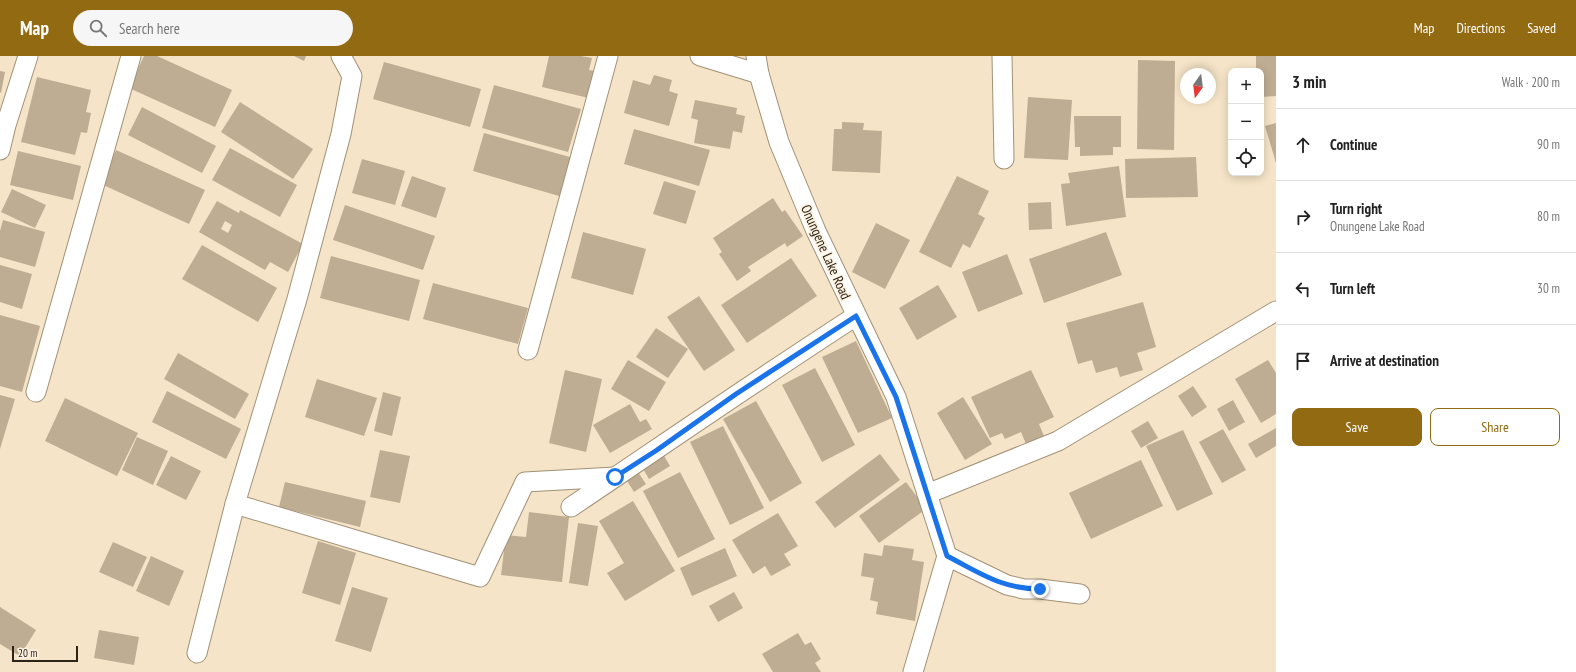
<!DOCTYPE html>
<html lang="en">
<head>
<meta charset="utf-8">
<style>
  body { margin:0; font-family:"PT Sans Narrow",sans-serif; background:#f6f6f6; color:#222 }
  .controls { position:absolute; right:12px; top:12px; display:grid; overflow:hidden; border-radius:8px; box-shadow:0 2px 10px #0003 }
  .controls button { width:36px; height:36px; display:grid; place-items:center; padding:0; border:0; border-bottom:1px solid #e0e0e0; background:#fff; color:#222; font:20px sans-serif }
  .compass { position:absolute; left:1180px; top:12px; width:36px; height:36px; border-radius:50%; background:#fff; box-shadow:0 2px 10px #0003; rotate:194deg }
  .scale { position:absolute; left:12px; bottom:10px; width:66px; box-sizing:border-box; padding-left:4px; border:2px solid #2b2419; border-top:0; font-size:11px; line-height:14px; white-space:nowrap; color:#2b2419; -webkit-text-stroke:3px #fcf2e1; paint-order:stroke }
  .stop { position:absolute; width:12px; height:12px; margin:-9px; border:3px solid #1a73e8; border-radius:50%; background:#fff }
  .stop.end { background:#1a73e8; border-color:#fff; box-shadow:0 1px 4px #0008 }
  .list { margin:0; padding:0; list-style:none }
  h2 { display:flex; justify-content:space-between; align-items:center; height:52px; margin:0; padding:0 16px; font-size:17px }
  h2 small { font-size:13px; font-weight:400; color:#767676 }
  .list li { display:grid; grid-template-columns:26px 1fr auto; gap:12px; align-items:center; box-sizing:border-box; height:72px; padding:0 16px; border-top:1px solid #e0e0e0 }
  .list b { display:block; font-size:15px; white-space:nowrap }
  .list p { margin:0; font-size:13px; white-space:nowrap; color:#767676 }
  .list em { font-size:13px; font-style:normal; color:#767676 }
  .actions { display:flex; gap:8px; padding:12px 16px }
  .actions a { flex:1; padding:9px 0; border:1px solid #926a12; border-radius:8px; text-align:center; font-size:14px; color:#926a12 }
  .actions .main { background:#926a12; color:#fff }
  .icon { flex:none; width:22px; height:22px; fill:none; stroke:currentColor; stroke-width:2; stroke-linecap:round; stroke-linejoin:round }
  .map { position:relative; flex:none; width:1276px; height:616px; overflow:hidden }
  header { display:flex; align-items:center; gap:24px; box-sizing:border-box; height:56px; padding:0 20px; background:#926a12; color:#fff }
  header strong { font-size:19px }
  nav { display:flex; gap:22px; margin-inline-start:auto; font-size:14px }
  .search { width:280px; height:36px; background:#f6f6f6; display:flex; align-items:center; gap:10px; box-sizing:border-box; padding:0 14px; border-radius:22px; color:#767676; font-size:15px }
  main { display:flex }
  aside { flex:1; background:#fff }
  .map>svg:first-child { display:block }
</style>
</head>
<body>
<header>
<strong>Map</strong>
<div class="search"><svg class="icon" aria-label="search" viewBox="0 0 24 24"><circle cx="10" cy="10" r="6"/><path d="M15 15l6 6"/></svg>Search here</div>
<nav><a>Map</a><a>Directions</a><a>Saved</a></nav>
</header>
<main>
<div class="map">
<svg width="1276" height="616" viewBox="0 0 1276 616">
  <rect width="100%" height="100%" fill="#f5e4c7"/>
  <g fill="#bead92" fill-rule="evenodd">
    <polygon points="144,0 157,0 232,34 215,71 129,32"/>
    <polygon points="294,0 306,0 304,5"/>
    <polygon points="549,0 581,0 592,2 589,14 599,16 593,43 542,31"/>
    <polygon points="1256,0 1276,0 1276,40 1261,41 1261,15 1256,15"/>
    <polygon points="1138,4 1175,5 1174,94 1137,93"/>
    <polygon points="384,6 481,33 470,71 373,43"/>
    <polygon points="0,15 5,16 1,37 0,36"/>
    <polygon points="654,19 672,24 669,35 678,38 669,70 624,57 633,24 650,29"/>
    <polygon points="37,21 91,34 86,56 91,57 87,77 81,76 75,99 21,86"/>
    <polygon points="494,29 581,53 568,96 482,72"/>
    <polygon points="1028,41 1072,44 1068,104 1024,102"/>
    <polygon points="695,44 737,52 736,58 745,60 742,77 733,75 730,93 694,87 698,64 691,62"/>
    <polygon points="240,46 313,93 293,123 221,76"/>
    <polygon points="142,51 216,90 202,117 128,79"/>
    <polygon points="1074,60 1121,60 1121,91 1113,91 1113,99 1080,100 1080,91 1075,91"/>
    <polygon points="842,66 864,67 863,74 882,75 880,117 832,115 834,73 842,73"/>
    <polygon points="1276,67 1276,107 1265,70"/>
    <polygon points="634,73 710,94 699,130 624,108"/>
    <polygon points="484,77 577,103 566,142 473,115"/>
    <polygon points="230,92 297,129 280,161 212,124"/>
    <polygon points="116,94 205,134 189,168 101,128"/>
    <polygon points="18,95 81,110 73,144 10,129"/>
    <polygon points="1196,101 1198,141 1126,142 1125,103"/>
    <polygon points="362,103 405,115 395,149 352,137"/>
    <polygon points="1119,110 1126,161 1066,170 1061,128 1070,127 1068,117"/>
    <polygon points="412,120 446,132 436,162 401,150"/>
    <polygon points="957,120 989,135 978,158 985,162 970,192 963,188 951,212 919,196"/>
    <polygon points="664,125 696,135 686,168 653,158"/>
    <polygon points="12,133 46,149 35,172 1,156"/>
    <polygon points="773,142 782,156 785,154 803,180 787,191 785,187 748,211 751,215 737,225 719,198 722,196 713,182"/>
    <path d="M217,145L239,157L240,154L303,188L288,216L270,206L265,214L199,176ZM225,165L232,169L228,177L221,173Z"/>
    <polygon points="1051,146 1052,173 1029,174 1028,147"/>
    <polygon points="345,149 435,180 423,214 333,184"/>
    <polygon points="3,164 45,176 35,211 0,201 0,175"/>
    <polygon points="876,167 910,184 885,233 852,216"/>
    <polygon points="583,176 646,193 633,239 571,222"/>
    <polygon points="1106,176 1122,219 1044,247 1029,203"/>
    <polygon points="202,189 277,232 258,266 182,223"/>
    <polygon points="1007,198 1023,238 978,256 962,216"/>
    <polygon points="331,200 420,224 409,265 320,242"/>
    <polygon points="791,202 817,240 747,287 721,249"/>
    <polygon points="0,209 32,218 22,253 0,246"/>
    <polygon points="433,227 528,252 518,288 423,263"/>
    <polygon points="938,229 957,261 917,284 899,252"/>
    <polygon points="699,240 735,294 704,315 667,261"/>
    <polygon points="1143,246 1156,291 1137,297 1143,314 1120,321 1117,311 1096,317 1092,304 1078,308 1066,267"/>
    <polygon points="0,259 40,270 22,336 0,330"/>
    <polygon points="656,272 688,293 668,322 636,301"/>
    <polygon points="856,285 892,362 858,377 822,301"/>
    <polygon points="178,297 249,338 235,363 164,323"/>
    <polygon points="628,304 666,326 649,355 611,333"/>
    <polygon points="1268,304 1276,317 1276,358 1261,367 1235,323"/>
    <polygon points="815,312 855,389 822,406 782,329"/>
    <polygon points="565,314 602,323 586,396 549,387"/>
    <polygon points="1031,314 1054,361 1039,368 1044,380 1026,388 1021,376 1005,383 1002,377 990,382 971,341"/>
    <polygon points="317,323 377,342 364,380 305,361"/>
    <polygon points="1193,330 1207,351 1192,361 1178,340"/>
    <polygon points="167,335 241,373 226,403 152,366"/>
    <polygon points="383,336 401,341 392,380 374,375"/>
    <polygon points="0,339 15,343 0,393"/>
    <polygon points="963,341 992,388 965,404 937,357"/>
    <polygon points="65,342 138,377 117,420 45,385"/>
    <polygon points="1233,344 1245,366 1229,375 1217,353"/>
    <polygon points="756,345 802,427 770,446 723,363"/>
    <polygon points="630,348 640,366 646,363 652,373 610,397 593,369"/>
    <polygon points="1148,365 1158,382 1141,392 1131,375"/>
    <polygon points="723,370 764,452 730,469 690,386"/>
    <polygon points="1276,372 1276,390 1256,402 1248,388"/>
    <polygon points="1223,373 1246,414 1222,427 1199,386"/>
    <polygon points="1183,374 1213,438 1177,455 1146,390"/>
    <polygon points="137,381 168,395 153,429 122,414"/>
    <polygon points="380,394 410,400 400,447 370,441"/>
    <polygon points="663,398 670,410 649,423 642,411"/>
    <polygon points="880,398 900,424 835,472 815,446"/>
    <polygon points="171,400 201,415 186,444 156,429"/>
    <polygon points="1141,404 1163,450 1091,483 1069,437"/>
    <polygon points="636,413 646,428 634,436 624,420"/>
    <polygon points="680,416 715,483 678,502 643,435"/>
    <polygon points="285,426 366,445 360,471 279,451"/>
    <polygon points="906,426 926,453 879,487 859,460"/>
    <polygon points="633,445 675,515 625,545 607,517 624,507 599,465"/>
    <polygon points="529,456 569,461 562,526 501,519 506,479 526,481"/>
    <polygon points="778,457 798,490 784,498 791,509 771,520 765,510 753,518 732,484"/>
    <polygon points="578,467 598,470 588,530 569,527"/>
    <polygon points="318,485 356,497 340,549 302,537"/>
    <polygon points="113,486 147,501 133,531 99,516"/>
    <polygon points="884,489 914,493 912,504 924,506 915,565 876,558 878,546 870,544 874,522 861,520 864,497 882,500"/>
    <polygon points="725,492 737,520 692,540 680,512"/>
    <polygon points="151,500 184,515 169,550 136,535"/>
    <polygon points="352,531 388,542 371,596 335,585"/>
    <polygon points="734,536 743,552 718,566 709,550"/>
    <polygon points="0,551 36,574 20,600 0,588"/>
    <polygon points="99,574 139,581 134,609 94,602"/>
    <polygon points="798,577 805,589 811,586 821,603 815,607 821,616 773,616 762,598"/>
  </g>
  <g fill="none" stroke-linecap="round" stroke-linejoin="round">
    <g stroke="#a19176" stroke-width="21">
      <g id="minor">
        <polyline points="700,0 759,18"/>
        <polyline points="756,0 759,18 779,86 816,175 896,341 947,500"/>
        <polyline points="1002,0 1004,103"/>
        <polyline points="0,94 6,69 28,0"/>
        <polyline points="528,294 608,0"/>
        <polyline points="36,336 131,0"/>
        <polyline points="927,438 1058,385 1276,255"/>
        <polyline points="235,448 480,521 525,426 615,421"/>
        <path d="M571,451C666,387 760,322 856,260"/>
        <polyline points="947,500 1007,529 1024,533 1040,533 1080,538"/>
        <polyline points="197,597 235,448 297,243 341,78 352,20 341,0"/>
        <polyline points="913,616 947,500"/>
      </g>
    </g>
    <use href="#minor" stroke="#fff" stroke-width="19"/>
  </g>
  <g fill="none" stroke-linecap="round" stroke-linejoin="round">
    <path stroke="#1a73e8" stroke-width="5" d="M615,421L657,394L736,338L856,260L896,341L947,500C980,517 1002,533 1040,533"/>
  </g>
  <g text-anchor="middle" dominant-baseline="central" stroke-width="3.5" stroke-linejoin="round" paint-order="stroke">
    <g font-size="14" fill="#2b2419" stroke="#fcf2e1">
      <text transform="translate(826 196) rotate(66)">Onungene Lake Road</text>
    </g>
  </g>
</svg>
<div class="controls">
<button>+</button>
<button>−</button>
<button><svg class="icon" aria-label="locate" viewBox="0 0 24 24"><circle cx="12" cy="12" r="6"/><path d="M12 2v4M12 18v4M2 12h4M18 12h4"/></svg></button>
</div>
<svg class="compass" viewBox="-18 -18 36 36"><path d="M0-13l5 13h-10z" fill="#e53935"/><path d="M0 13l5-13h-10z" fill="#767676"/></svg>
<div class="scale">20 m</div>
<div class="stop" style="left:615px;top:421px"></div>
<div class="stop end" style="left:1040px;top:533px"></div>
</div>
<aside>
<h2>3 min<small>Walk · 200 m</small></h2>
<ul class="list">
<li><svg class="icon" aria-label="ahead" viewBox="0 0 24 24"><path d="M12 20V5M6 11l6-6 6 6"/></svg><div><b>Continue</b></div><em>90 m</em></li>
<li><svg class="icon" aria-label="right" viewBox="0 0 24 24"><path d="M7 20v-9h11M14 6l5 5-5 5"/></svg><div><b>Turn right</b><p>Onungene Lake Road</p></div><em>80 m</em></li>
<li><svg class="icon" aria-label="left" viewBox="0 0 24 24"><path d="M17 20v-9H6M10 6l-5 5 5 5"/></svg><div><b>Turn left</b></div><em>30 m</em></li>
<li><svg class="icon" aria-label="arrive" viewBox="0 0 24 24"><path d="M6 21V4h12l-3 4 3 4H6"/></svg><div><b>Arrive at destination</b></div></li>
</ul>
<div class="actions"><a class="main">Save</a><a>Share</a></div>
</aside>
</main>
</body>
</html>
